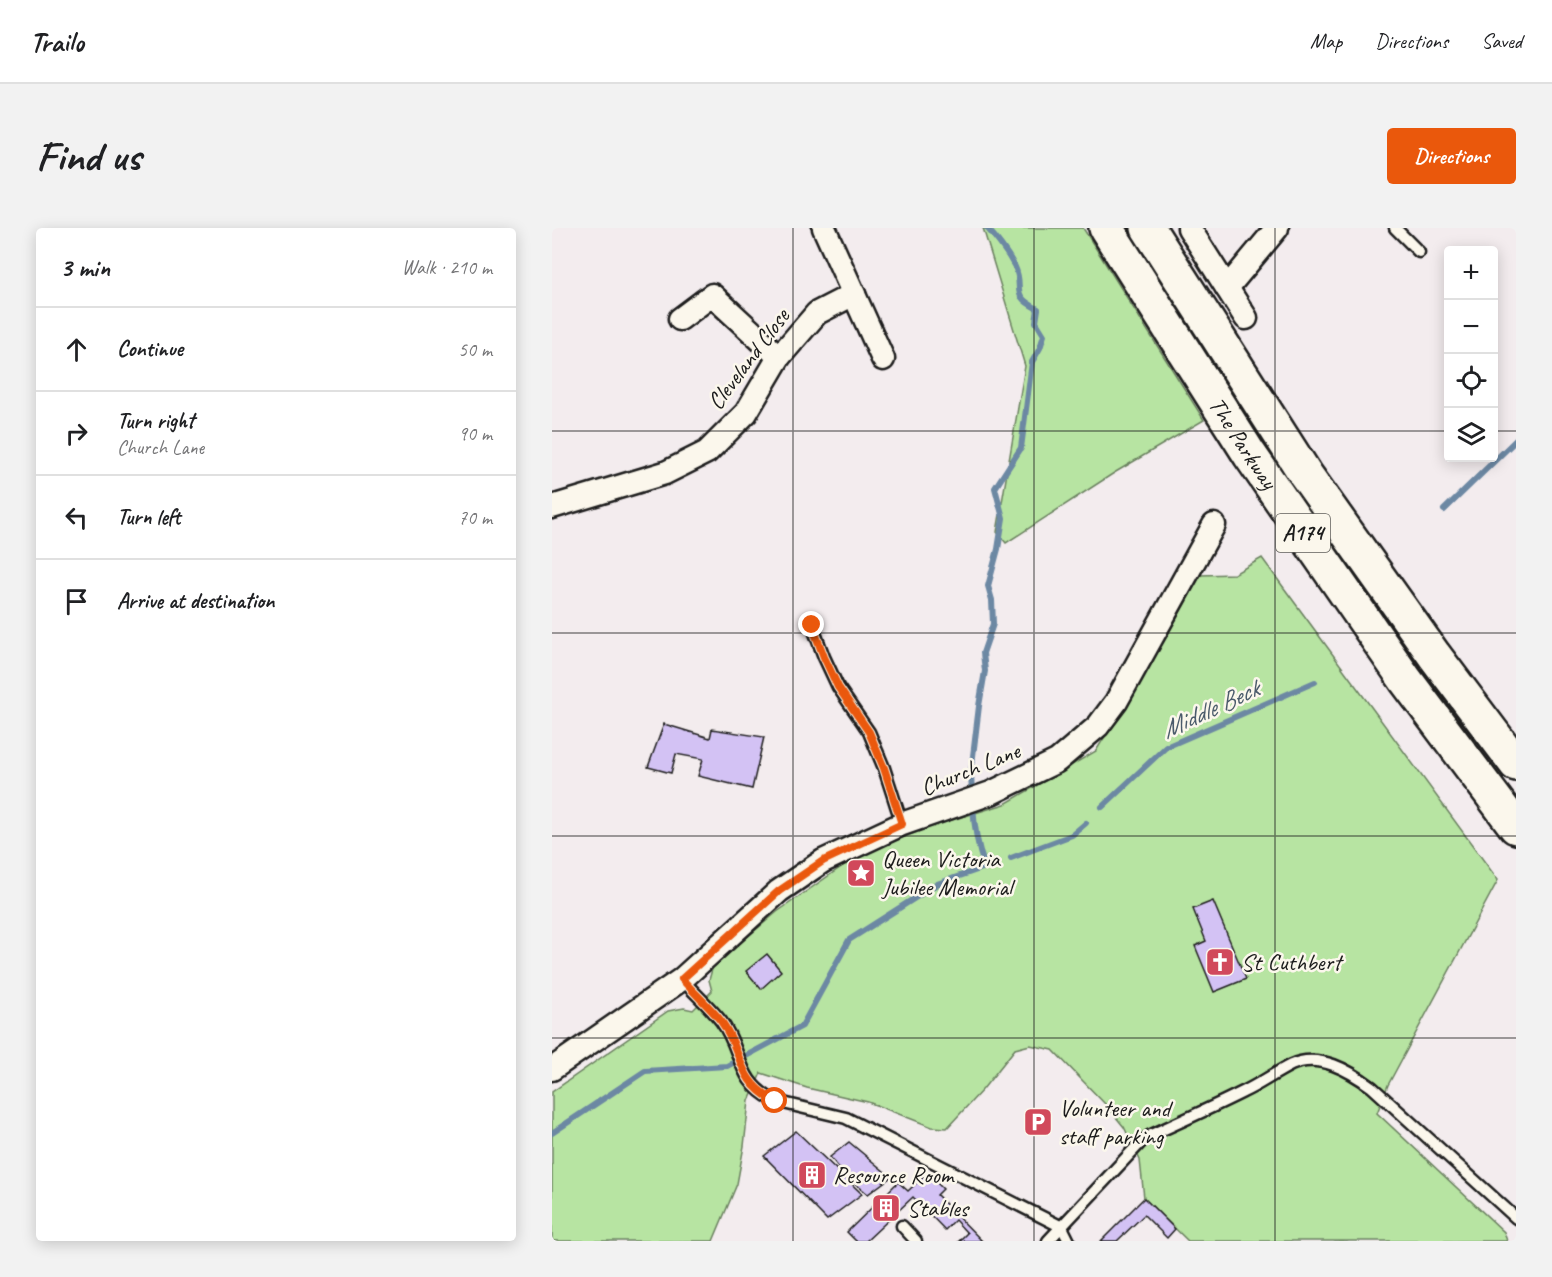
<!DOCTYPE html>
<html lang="en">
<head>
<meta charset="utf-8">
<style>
  body { margin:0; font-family:Caveat,sans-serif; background:#f2f2f2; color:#202124 }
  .controls { position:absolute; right:18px; top:18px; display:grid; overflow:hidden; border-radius:6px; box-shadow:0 3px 15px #0003 }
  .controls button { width:54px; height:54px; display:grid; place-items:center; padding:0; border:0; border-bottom:2px solid #e0e0e0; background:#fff; color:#202124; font:30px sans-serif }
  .stop { position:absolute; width:18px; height:18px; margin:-14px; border:4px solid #ea580c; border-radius:50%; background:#fff }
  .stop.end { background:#ea580c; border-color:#fff; box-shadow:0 2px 6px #0008 }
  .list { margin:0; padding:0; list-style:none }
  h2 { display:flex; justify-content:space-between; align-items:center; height:78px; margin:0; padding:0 24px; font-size:26px }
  h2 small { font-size:20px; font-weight:400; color:#757577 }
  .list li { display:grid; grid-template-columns:39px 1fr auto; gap:18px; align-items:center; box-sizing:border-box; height:84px; padding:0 24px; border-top:2px solid #e0e0e0 }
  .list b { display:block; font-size:22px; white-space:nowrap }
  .list p { margin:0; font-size:20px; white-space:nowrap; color:#757577 }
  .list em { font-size:20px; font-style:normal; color:#757577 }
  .icon { flex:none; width:33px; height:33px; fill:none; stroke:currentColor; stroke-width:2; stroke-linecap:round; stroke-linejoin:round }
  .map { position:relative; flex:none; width:964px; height:1013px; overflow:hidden; border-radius:6px }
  header { display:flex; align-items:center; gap:36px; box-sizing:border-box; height:84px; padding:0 30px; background:#fff; border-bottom:2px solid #e0e0e0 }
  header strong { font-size:28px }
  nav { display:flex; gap:33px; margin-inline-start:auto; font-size:21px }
  .intro { display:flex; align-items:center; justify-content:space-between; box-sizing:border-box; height:144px; padding:0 36px }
  h1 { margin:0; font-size:42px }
  .button { padding:15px 27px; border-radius:6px; background:#ea580c; color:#fff; font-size:21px; font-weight:700 }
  main { display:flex; gap:36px; padding:0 36px }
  aside { flex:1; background:#fff; border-radius:6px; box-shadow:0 3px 15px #0003 }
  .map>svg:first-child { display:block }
</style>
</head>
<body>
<header>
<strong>Trailo</strong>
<nav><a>Map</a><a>Directions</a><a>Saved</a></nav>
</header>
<div class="intro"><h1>Find us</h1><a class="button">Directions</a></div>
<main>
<aside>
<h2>3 min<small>Walk · 210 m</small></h2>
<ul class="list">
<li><svg class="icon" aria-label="ahead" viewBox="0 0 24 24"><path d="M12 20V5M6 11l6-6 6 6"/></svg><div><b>Continue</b></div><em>50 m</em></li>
<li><svg class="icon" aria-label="right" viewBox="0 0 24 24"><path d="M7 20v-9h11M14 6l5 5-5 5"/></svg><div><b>Turn right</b><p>Church Lane</p></div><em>90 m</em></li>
<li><svg class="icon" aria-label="left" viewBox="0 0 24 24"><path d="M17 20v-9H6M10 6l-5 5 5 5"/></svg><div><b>Turn left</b></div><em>70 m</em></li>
<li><svg class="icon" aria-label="arrive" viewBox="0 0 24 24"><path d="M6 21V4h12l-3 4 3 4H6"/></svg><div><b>Arrive at destination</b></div></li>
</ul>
</aside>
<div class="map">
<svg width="964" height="1013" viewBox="0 0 964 1013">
  <rect width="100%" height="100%" fill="#f3ecee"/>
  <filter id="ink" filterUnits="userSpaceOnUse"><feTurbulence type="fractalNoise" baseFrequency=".0167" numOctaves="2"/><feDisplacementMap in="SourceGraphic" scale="12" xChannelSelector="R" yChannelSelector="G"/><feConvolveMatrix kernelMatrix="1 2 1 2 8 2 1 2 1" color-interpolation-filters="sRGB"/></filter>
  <g filter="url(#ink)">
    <g fill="#b7e4a2" stroke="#6a805f" stroke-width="1.5">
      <polygon points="431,0 531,0 652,192 562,245 454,315 445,304 473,138"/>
      <polygon points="710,330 946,652 836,857 825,885 952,1004 955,1013 636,1013 592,970 588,932 572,899 554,877 501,822 478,817 463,821 431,861 395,900 380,899 316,874 255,860 209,845 197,873 192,918 185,956 161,1013 0,1013 0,864 116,783 132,780 141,782 160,763 157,752 161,738 225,684 305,628 380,598 453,576 544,523 615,408 649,347 682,346"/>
    </g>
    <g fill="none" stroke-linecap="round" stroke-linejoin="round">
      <g stroke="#6c88a3" stroke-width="6">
        <polyline points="892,282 964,212"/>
        <path d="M420,566L419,545L427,478L433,443L431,425L441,396L440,372L436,358L446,321L451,290L443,260L469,220L480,134L488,120L492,107L484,94L486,81C456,66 473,60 463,39C456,26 445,11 435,0"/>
        <path d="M421,576C422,599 425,618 433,639"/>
        <polyline points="550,579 614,519 763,454"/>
        <polyline points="459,630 520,607 534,595"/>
        <polyline points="0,905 93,843 175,838 250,798 297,712 385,656 442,636"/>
      </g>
    </g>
    <g fill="#d3c2f4" stroke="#1c1c1c" stroke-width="1.5">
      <polygon points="112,496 158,510 160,501 212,509 200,561 146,548 151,531 124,526 119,545 96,539"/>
      <polygon points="661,673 694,751 662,764 643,718 654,713 641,681"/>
      <polygon points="215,726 229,743 209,761 194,743"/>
      <polygon points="244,903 310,966 275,992 212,928"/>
      <polygon points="297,914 339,949 316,966 294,948 278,929"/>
      <polygon points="375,945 391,961 385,967 430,1013 407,1013 415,1005 403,992 393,1002 361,969 314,1013 304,1013 295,1004 346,954 356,963"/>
      <polygon points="592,970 623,1001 615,1010 592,987 565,1013 549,1013"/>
    </g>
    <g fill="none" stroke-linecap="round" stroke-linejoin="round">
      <g stroke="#1c1c1c" stroke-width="15">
        <g id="lane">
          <polyline points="843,0 867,24"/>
          <polyline points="260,397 272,429 286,459 317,504 332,540 350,596"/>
          <path d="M130,751C142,765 157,778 169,793C192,824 183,853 223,873L294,890L510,999L517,1013"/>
          <polyline points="350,998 364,1013"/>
          <path d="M496,1013L589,914L599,907C630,893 661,879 691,864C708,856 723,845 739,837C767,824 798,843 820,859L964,990"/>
        </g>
      </g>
      <g stroke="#1c1c1c" stroke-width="27">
        <g id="street">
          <polyline points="272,0 331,131"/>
          <polyline points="637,0 694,90"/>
          <polyline points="675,60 725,0"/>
          <polyline points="128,91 160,67 227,129"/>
          <polyline points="0,279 113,245 155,224 194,185 227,129 265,85 302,66"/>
          <polyline points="0,841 130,751 227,663 271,633 350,596 439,565 505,533 546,498 564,474 662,297"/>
        </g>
      </g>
      <g stroke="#1c1c1c" stroke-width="38">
        <g id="highway">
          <path id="s1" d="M554,0L698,227L853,451L964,599"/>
          <polyline points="596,0 754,247 882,427 964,536"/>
        </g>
      </g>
      <use href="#lane" stroke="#fbf7ec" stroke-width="10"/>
      <use href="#street" stroke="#fbf7ec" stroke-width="22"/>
      <use href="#highway" stroke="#fbf7ec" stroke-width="33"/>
    </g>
  </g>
  <g fill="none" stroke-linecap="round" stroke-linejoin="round" filter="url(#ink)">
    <path stroke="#ea580c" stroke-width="8" d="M223,873C183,852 192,824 169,793C157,778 142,765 130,751L227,663L271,633L350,596L332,540L317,504L286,459L272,429L260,397"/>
  </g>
  <path fill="none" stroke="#1c1c1c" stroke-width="1.5" stroke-opacity="0.55" d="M241,0V1013M482,0V1013M723,0V1013M0,203H897M942,203H964M0,405H964M0,608H964M0,810H964"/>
  <defs>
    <g id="sight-square" transform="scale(1.5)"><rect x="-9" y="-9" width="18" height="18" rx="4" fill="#d1495b" stroke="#fbf7ec"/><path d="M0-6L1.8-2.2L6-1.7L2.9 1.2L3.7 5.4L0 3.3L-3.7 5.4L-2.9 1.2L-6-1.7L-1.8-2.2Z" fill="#fff"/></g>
    <g id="church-square" transform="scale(1.5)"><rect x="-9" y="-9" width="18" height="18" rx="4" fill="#d1495b" stroke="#fbf7ec"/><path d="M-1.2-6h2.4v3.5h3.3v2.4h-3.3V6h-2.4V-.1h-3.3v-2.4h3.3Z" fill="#fff"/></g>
    <g id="parking-square" transform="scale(1.5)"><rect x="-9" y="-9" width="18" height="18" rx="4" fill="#d1495b" stroke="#fbf7ec"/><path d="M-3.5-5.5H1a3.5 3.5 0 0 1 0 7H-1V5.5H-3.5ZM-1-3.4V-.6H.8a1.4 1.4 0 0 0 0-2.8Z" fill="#fff"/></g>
    <g id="building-square" transform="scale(1.5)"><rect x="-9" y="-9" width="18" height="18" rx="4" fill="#d1495b" stroke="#fbf7ec"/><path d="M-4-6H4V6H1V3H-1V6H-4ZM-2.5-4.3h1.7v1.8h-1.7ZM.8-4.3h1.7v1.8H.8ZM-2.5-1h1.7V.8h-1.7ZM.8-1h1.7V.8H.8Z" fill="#fff"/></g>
  </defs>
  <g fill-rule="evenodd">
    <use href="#sight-square" x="309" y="645"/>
    <use href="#church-square" x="668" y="734"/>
    <use href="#parking-square" x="486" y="894"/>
    <use href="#building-square" x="260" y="947"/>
    <use href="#building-square" x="334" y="980"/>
  </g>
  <g text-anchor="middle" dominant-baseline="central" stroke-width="5" stroke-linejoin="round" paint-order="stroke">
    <rect fill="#fbf7ec" stroke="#5f5e5a" stroke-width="1.5" x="724" y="286" width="54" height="38" rx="4.5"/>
    <g font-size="22" font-weight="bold" fill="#1c1c1c">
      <text x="751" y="305">A174</text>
    </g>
    <g font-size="24" fill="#1c1c1c" stroke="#fbf7ec">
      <text transform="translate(196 131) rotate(-53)">Cleveland Close</text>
      <text stroke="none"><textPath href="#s1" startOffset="255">The Parkway</textPath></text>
      <text transform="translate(418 541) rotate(-22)">Church Lane</text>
    </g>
    <g font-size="24" fill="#1c1c1c" stroke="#fbf7ec" text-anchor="start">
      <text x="330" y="631">Queen Victoria<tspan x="330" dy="28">Jubilee Memorial</tspan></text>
      <text x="689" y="734">St Cuthbert</text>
      <text x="507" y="880">Volunteer and<tspan x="507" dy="28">staff parking</tspan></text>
      <text x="281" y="947">Resource Room</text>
      <text x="355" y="980">Stables</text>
    </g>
    <g font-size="26" font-style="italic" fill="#4b5b6b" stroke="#fbf7ec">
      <text transform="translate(658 481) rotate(-25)">Middle Beck</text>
    </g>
  </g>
</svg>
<div class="controls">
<button>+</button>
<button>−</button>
<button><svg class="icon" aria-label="locate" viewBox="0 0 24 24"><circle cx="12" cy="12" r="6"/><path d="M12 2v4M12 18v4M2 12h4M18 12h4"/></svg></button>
<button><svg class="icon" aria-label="layers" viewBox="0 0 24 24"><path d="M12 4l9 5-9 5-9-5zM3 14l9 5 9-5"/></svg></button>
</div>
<div class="stop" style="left:223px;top:873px"></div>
<div class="stop end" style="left:260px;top:397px"></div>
</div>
</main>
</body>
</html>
